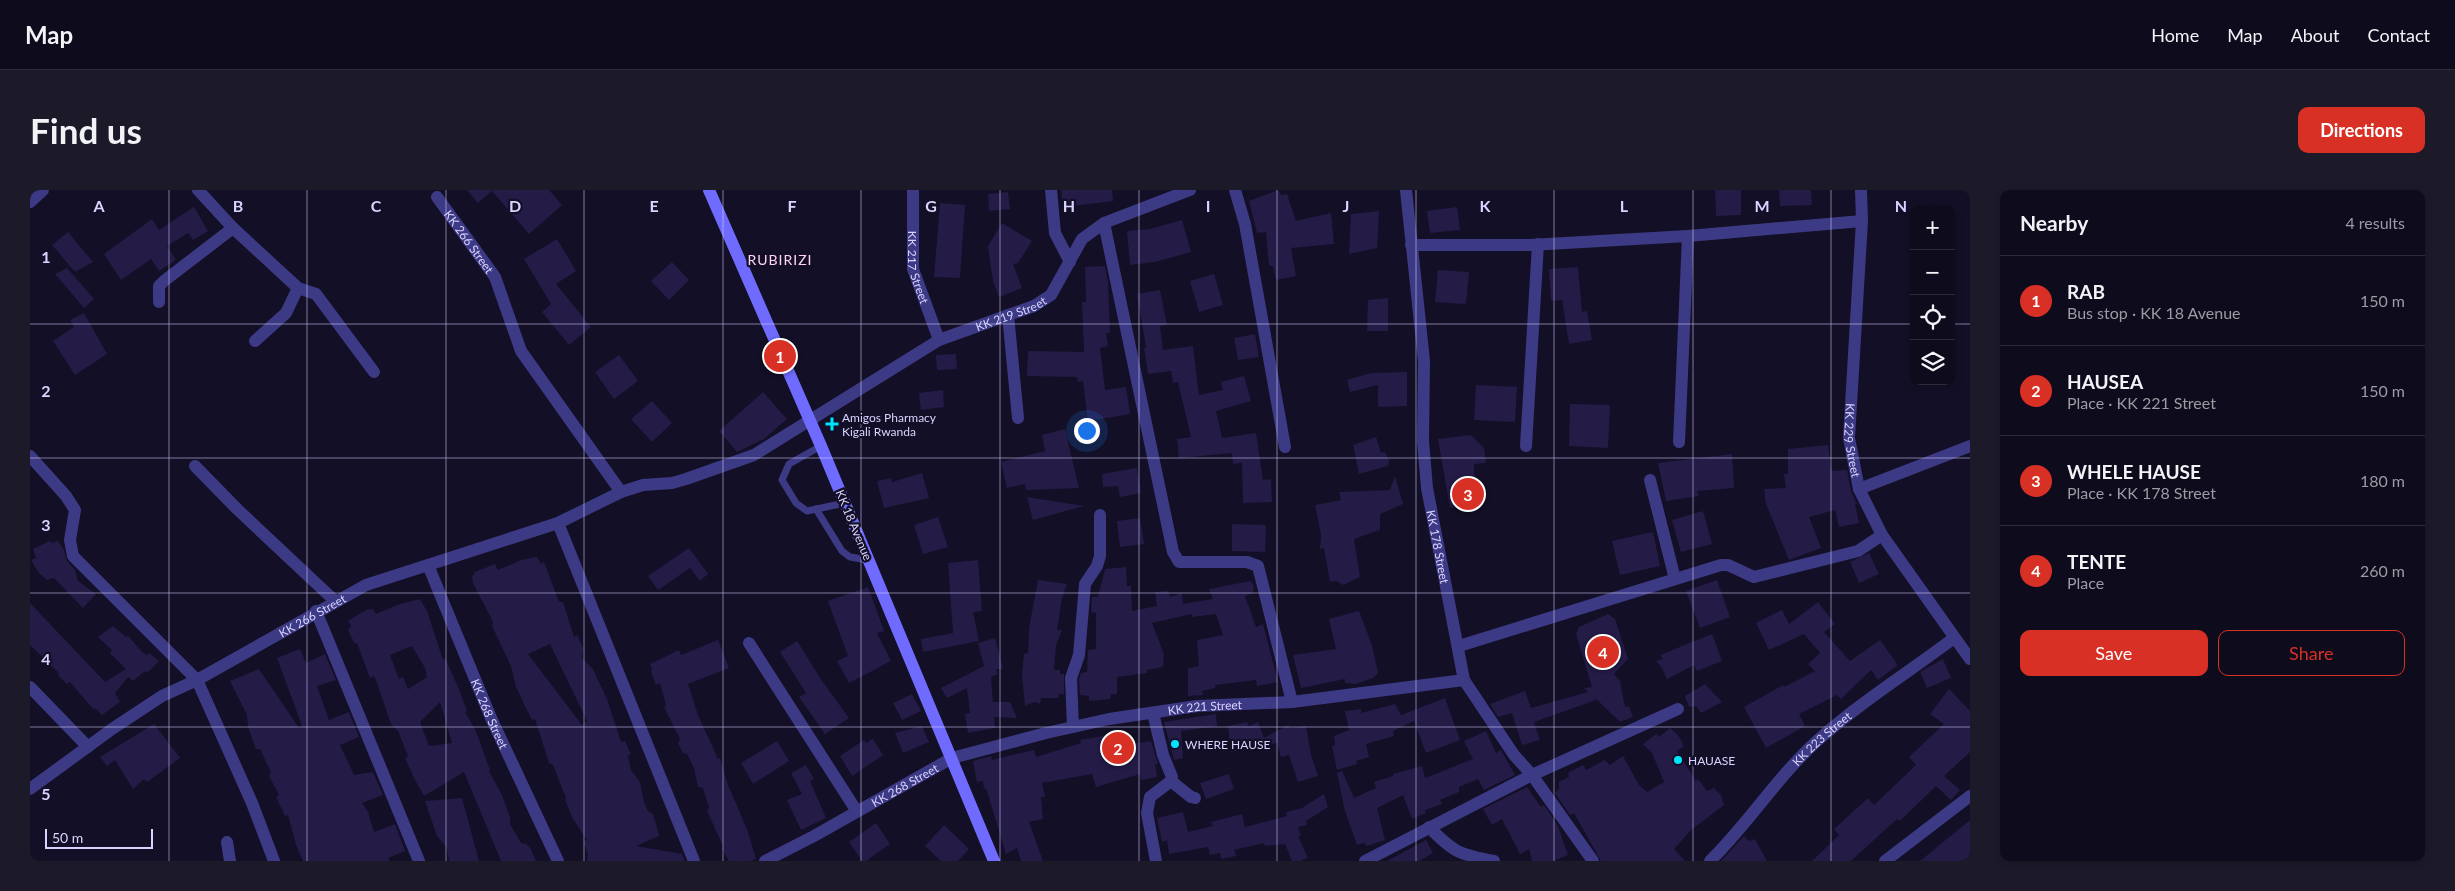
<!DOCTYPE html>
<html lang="en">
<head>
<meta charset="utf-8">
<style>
  body { margin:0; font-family:Lato,sans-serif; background:#1c1929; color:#f1f3f6 }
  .controls { position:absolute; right:15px; top:15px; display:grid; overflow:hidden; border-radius:10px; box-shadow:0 2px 8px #0003 }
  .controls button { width:45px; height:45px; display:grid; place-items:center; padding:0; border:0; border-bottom:1px solid #2e2b3b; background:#0e0b1c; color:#f1f3f6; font:25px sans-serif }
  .scale { position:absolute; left:15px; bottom:12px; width:108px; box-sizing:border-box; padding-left:5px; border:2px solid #d9d4ff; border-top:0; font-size:14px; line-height:18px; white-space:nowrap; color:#d9d4ff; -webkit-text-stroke:4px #130f26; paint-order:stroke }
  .you { position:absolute; left:1056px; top:240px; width:18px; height:18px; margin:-12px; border:4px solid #fff; border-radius:50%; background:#1a73e8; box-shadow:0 0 0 8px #1a73e833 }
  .badge { display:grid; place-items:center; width:32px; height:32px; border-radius:50%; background:#d93025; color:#fff; font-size:16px; font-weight:700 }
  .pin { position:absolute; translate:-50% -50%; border:2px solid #fff; box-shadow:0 1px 5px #0006 }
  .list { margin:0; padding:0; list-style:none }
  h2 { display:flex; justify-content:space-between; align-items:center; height:65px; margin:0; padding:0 20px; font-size:21px }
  h2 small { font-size:16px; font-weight:400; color:#9b9ba3 }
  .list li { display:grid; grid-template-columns:32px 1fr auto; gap:15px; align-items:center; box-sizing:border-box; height:90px; padding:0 20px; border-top:1px solid #2e2b3b }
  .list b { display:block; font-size:19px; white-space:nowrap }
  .list p { margin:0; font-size:16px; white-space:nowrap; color:#9b9ba3 }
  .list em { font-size:16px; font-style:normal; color:#9b9ba3 }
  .actions { display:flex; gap:10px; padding:15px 20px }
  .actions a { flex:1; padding:11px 0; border:1px solid #d93025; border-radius:10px; text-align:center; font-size:18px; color:#d93025 }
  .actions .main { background:#d93025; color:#fff }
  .icon { flex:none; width:28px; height:28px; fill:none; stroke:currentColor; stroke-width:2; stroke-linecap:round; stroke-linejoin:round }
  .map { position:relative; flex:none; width:1940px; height:671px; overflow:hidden; border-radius:10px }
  header { display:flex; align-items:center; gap:30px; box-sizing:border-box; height:70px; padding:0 25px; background:#0e0b1c; border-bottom:1px solid #2e2b3b }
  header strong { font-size:24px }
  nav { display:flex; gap:28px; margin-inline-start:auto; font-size:18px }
  .intro { display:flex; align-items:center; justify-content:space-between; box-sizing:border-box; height:120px; padding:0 30px }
  h1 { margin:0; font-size:35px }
  .button { padding:12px 22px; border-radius:10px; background:#d93025; color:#fff; font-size:18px; font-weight:700 }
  main { display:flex; gap:30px; padding:0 30px }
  aside { flex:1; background:#0e0b1c; border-radius:10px; box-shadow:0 2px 8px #0003 }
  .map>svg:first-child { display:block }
</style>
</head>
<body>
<header>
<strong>Map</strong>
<nav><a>Home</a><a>Map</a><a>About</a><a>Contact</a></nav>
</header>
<div class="intro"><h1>Find us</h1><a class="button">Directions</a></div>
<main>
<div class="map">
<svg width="1940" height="671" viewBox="0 0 1940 671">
  <rect width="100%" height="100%" fill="#130f26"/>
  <g fill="#241b47" fill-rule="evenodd">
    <polygon points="437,0 519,0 532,15 499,44 462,1 448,13"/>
    <polygon points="1031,0 1082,0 1083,11 1033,17"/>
    <polygon points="1248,0 1251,5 1257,4 1266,31 1301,23 1304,54 1261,58 1266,86 1246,90 1243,76 1239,76 1236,42 1227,43 1219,11"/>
    <polygon points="1685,0 1711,0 1711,25 1686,26"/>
    <polygon points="1749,0 1781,0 1782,15 1750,16"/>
    <polygon points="978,2 980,19 959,21 958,4"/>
    <polygon points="910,13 935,15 930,88 904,87"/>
    <polygon points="164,17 178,41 163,50 158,43 137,56 146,70 129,81 121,69 91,90 74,64 122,29 129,40"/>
    <polygon points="1427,17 1430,40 1400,43 1397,21"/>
    <polygon points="1349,21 1347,58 1319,64 1321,24"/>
    <polygon points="1152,30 1161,62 1125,72 1100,75 1097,41 1120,39"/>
    <polygon points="972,33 1002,51 988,73 983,74 992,98 969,107 963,91 958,56"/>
    <polygon points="38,42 63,72 45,82 22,55"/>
    <polygon points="527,49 546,81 526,94 561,137 539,155 512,122 521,114 494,69"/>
    <polygon points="642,72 659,90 639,110 621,91"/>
    <polygon points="1075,76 1078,92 1080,143 1076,143 1078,156 1070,158 1075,200 1096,197 1100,224 1058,231 1053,191 1048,192 1047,187 997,186 998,161 1054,162 1052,112 1056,112 1055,77"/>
    <polygon points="1548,77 1552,122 1557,121 1562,150 1539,154 1532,110 1521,111 1519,79"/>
    <polygon points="37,78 64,109 54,118 25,84"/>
    <polygon points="1408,80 1439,82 1436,114 1405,112"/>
    <polygon points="1184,84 1193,115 1169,122 1160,91"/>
    <polygon points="1130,100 1137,135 1130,136 1133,160 1163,156 1169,205 1193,200 1191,192 1214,186 1221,211 1186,221 1192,248 1226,243 1233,290 1241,289 1242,312 1213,313 1212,273 1203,274 1202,263 1149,268 1147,249 1161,247 1148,192 1143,193 1141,181 1118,184 1114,158 1116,157 1107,104"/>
    <polygon points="1358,108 1358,141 1337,141 1338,110"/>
    <polygon points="54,123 77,164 45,185 23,151 44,137 40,130"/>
    <polygon points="1225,144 1229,167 1208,170 1204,148"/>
    <polygon points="926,164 927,179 907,180 906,165"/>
    <polygon points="589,165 608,191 584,209 565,182"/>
    <polygon points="1377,182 1377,216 1348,217 1348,195 1320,202 1317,190 1341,183"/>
    <polygon points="1446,195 1487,197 1485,232 1444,230"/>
    <polygon points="913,200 914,217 891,220 889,203"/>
    <polygon points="733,202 757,229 734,249 707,262 689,241"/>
    <polygon points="622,211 642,233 622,252 601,229"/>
    <polygon points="1540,214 1580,215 1578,258 1539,256"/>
    <polygon points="1035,239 1049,298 996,300 995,294 977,298 971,272 1015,261 1012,245"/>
    <polygon points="1441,245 1454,258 1456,273 1444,274 1445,314 1420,318 1408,249"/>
    <polygon points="1346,247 1351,263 1355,262 1359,271 1358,276 1329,284 1323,255"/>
    <polygon points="1798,255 1801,281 1817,280 1821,301 1827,314 1825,314 1829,333 1809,337 1805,320 1779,327 1791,358 1759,370 1736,314 1734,299 1756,298 1754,284 1758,284 1758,259"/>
    <polygon points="1702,264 1704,298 1667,301 1669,306 1636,311 1628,273"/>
    <polygon points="1107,278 1111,303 1090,307 1088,296 1073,297 1072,284"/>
    <polygon points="892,283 899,308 854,318 847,291 861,288 862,292"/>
    <polygon points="1365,286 1373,314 1350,324 1350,340 1324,349 1330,387 1313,395 1306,391 1300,392 1294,358 1290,359 1291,345 1285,315 1311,310 1309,302 1360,300"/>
    <polygon points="997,307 1054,316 1003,330"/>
    <polygon points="1673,321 1682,354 1651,362 1642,330"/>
    <polygon points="908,327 918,357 893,364 884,335"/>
    <polygon points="1110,328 1114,354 1090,357 1087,331"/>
    <polygon points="1202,334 1236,335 1235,362 1202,361"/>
    <polygon points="1623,342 1630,376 1590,385 1582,351"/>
    <polygon points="20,351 22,353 28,351 34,360 37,371 45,380 48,391 66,404 53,418 24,388 17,390 8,382 1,370 6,368 3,359"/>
    <polygon points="659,358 678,384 670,391 660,378 628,400 618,386"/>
    <polygon points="1839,363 1849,384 1829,393 1820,372"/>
    <path d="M507,367L511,374L514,372L529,412H533L544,447L547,445L553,458L552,468L563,479L577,509L591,552L595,551L601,564L598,566L601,580L610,592L614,612L618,621L623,624L626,634L629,646L606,656L652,664L655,671H557L558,664L553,651L557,650L543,629L535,610L536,608L523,575L519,573L505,529L502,530L495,516L486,497L481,476L462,436L463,432L443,393L442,387L445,382L465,374L468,380L491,370ZM520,454L557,531L552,535L498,464Z"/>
    <polygon points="948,370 952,421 943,422 949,451 893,462 891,449 923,443 918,373"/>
    <polygon points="1096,377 1097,396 1101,396 1102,421 1127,416 1125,402 1138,401 1140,407 1152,403 1153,414 1183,409 1179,399 1221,391 1224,397 1223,403 1215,406 1226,437 1233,434 1248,492 1227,496 1226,490 1185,495 1185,498 1172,501 1173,505 1158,506 1158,478 1169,476 1167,450 1193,445 1186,424 1162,427 1162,424 1122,433 1134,464 1133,477 1117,480 1117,483 1087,487 1087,504 1081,504 1080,509 1059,511 1059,506 1050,505 1049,489 1051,483 1057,482 1058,460 1066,459 1066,423 1061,422 1062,407 1068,407 1075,379"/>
    <polygon points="1008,390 1037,394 1032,408 1027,440 1032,440 1026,455 1024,480 1030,480 1030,484 1034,484 1034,504 1029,504 1028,508 1011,508 1010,514 1004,512 995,516 992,484 994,464 998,463 999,438"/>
    <polygon points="1687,390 1700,427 1670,438 1656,401"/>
    <polygon points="838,397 854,441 847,443 861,471 819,493 807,471 818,466 798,411"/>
    <path d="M390,409L397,421L413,470L415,468L429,499L437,521L435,522L446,541L460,580L459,581L472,605L480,627V634L491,653L496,654L501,659L506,671H471L434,582L394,606L384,588L375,568L378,566L368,541L361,534L347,493L344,486L340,488L327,453L325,454L318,440L321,436L318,431L336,420L343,419L346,424L367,415ZM382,456L395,478L397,487L378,499L373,487L369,489L360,465ZM410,512L422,553L399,556L390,532Z"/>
    <polygon points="1788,412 1805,434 1794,442 1820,471 1850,450 1868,475 1848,490 1841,480 1811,509 1807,505 1769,524 1775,536 1736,558 1714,517 1753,495 1754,497 1785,481 1778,474 1790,463 1774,444 1739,460 1726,433 1752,420 1759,434"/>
    <polygon points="0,413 75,492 96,479 80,463 82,460 68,447 83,436 96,447 98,446 112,462 117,465 119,463 129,471 117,483 115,481 103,491 98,487 85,503 90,512 72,525 65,518 64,520 40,492 37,494 28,485 29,483 0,455"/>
    <polygon points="1329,421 1342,455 1348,483 1343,488 1326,494 1315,493 1315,489 1271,498 1263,465 1306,459 1299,429"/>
    <polygon points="1578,424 1585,429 1598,469 1584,484 1590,491 1595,517 1599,516 1603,527 1590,532 1565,508 1566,510 1504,532 1510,550 1492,555 1482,523 1468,527 1460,514 1495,501 1501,518 1558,502 1554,498 1562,497 1546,444 1549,437"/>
    <polygon points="1682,444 1692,471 1667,481 1664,475 1637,489 1632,478 1626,471 1633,469 1630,465"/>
    <polygon points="965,448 973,479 966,479 968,484 961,487 963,512 980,512 987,528 964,527 965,538 938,543 935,524 940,523 937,498 917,508 911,498 954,476 948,453"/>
    <polygon points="688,450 699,478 658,494 668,525 688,569 690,568 698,595 717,639 726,669 720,671 699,671 692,659 693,656 677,621 679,618 673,598 668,597 664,578 657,564 653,563 648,553 650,549 634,517 636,515 630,493 626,495 621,482 622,479 620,474 649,460 651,465"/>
    <polygon points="767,451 792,491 819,528 795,544 769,507 776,503 750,462"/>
    <polygon points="270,459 276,473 295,464 306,490 287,496 299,530 319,522 329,547 310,555 324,585 343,582 353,605 332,613 338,622 344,642 365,634 375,661 358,668 360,671 273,671 266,655 258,625 255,626 246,607 249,605 239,586 241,582 230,559 226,559 218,537 217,525 200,491 229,479 269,538 272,536 247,468"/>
    <polygon points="1913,469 1921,488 1897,498 1890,482"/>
    <polygon points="1675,494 1692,512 1671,523 1666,516 1659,517 1655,506"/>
    <polygon points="1919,499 1940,521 1940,562 1914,586 1930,600 1921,610 1906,596 1870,631 1867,629 1821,671 1782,671 1809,645 1804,639 1838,608 1844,615 1886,575 1879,567 1914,534 1900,524"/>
    <polygon points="882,504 891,521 872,530 863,513"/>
    <polygon points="1415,508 1430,550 1396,563 1384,531 1363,541 1364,546 1336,554 1339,567 1326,571 1327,574 1307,580 1302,556 1305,555 1304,546 1319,540 1315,521 1331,519 1331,523 1365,514 1371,525"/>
    <polygon points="1186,524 1187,536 1151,541 1153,568 1144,570 1134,532"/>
    <polygon points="1217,532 1219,536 1228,532 1234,548 1258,535 1260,538 1276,536 1281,565 1288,586 1268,592 1259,565 1251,567 1247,553 1201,562 1198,536"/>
    <polygon points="124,534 150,568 117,592 114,589 103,599 85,570 77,576 70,567"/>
    <polygon points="892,536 899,552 873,563 865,543"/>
    <polygon points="1640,538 1648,545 1654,556 1647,561 1666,591 1668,589 1677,601 1684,598 1691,605 1694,615 1661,640 1644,659 1655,671 1571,671 1544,623 1540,625 1525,603 1529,599 1529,592 1539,587 1538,583 1553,575 1556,580 1575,570 1580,575 1593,566 1609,595 1617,602 1634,592 1622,563 1613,554 1626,544 1629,547"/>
    <polygon points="1456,541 1466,563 1471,560 1485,585 1454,600 1448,589 1429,597 1429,602 1410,610 1412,614 1395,620 1396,623 1382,629 1373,605 1347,618 1355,650 1337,656 1334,653 1327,655 1315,621 1307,583 1312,581 1324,608 1346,598 1344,592 1363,586 1363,584 1392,576 1395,588 1443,569 1434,551"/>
    <polygon points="1090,543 1095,555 1121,551 1128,574 1125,574 1127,587 1111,590 1110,584 1066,597 1062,584 1012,593 1015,607 1011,607 1013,629 999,632 1013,671 991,671 987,658 976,664 956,598 954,599 953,591 947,592 943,571 961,566 962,570 1004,560 1006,567 1051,553 1050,550"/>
    <polygon points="843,549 853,565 822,586 810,566 834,550 836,553"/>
    <polygon points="747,551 759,571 723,594 711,573"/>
    <polygon points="776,575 784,589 780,591 796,628 771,640 757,610 772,604 761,583"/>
    <polygon points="1199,584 1204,599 1176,609 1170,593"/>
    <polygon points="1497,597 1511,617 1514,615 1528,636 1538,665 1523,671 1502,671 1499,659 1490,664 1472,629 1462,635 1453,619"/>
    <polygon points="1294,604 1298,617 1276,631 1277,635 1268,637 1271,646 1268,646 1278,668 1270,671 1262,671 1255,654 1235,656 1234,653 1204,660 1206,666 1191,669 1190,663 1180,665 1178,657 1139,664 1137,650 1132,652 1127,628 1153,622 1158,642 1183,636 1181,632 1212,624 1215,637 1257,626 1256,622 1272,618"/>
    <polygon points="432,608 449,671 419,671 417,658 407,646 395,611"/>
    <polygon points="1940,630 1940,671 1890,671"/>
    <polygon points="846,633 860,654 836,671 832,671 819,652"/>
    <polygon points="914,635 939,659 928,671 911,671 895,656"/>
    <polygon points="1714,646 1719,651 1725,649 1737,671 1691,671"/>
    <polygon points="1396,650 1403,663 1389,671 1357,671"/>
  </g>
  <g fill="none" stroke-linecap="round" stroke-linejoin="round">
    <g stroke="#3d3a85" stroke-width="7">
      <polyline points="791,256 759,274 752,290 766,313 777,321 815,313"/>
      <polyline points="786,319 812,361 820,367 838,370"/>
    </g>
    <g stroke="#3d3a85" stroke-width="12">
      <polyline points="168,0 203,38 268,98"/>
      <path id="s1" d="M883,0V79L909,150"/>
      <polyline points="1021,0 1025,43 1040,72"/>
      <polyline points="1205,0 1215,34 1255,257"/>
      <path id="s2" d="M1376,0L1394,171L1393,251L1397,298L1434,490L1484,565L1502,585L1563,671"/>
      <path id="s3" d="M1831,0L1832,31L1819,248L1829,299L1852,345L1940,469"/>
      <path id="s4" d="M407,7L465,87L491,161L591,302"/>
      <polyline points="0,12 13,0"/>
      <polyline points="1074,33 1143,362 1149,372 1217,372 1228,376 1262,512"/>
      <polyline points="1381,55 1500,55 1658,46 1832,31"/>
      <polyline points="129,112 129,96 134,91 203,38"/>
      <polyline points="978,125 988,228"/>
      <polyline points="225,151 256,123 268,98 286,104 344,182"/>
      <polyline points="1649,252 1658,46"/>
      <polyline points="1496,256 1508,54"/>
      <polyline points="0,266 36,306 45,320 40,350 43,366 167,490 222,613 244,671"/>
      <polyline points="165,276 207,319 305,411"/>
      <polyline points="1620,290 1645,389"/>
      <polyline points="1829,299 1940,256"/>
      <polyline points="528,333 664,671"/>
      <path id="s5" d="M398,375L461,528L528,671"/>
      <polyline points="286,421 389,671"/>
      <polyline points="719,453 826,620"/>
      <polyline points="1429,456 1691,375 1698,375 1724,387 1828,361 1852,345"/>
      <polyline points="0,497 58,557"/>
      <polyline points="1123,523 1133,565 1142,587 1141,591 1120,607 1117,623 1126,671"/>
      <polyline points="1043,537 1041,488 1049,465 1055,394 1067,376 1070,366 1070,325"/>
      <polyline points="1141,591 1161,607 1165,608"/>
      <path id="s6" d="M0,599L82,539L132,506L167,490L336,395L528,333L591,302L613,295L642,293L656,289L724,265L909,150L1004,116L1021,105L1052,49L1074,33L1160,0"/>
      <path d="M1399,637C1423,662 1430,665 1464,671"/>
      <polyline points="197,652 200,671"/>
      <path id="s7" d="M735,671L784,646L922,568L1016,543L1079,529L1167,516L1262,512L1434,490"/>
      <polyline points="1335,671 1502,585 1648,519"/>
      <path id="s8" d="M1680,671C1718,634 1747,587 1787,551C1829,513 1879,482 1924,448"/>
      <polyline points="1855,671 1940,606"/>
    </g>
    <polyline stroke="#6f6bff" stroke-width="12" points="679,0 791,256 964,671"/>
  </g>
  <path fill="none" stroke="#d9d4ff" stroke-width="1" stroke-opacity="0.55" d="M139,0V671M277,0V671M416,0V671M554,0V671M693,0V671M831,0V671M970,0V671M1109,0V671M1247,0V671M1386,0V671M1524,0V671M1663,0V671M1801,0V671M0,134H1884M1921,134H1940M0,268H1940M0,403H1940M0,537H1940"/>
  <g fill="#00e5ff" stroke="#130f26" stroke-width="2">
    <path d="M799.5 226.5h5v5h5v5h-5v5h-5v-5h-5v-5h5z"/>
    <circle cx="1145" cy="554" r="5"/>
    <circle cx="1648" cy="570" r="5"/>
  </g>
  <g text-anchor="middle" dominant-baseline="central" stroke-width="4.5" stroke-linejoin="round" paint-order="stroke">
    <g font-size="12" fill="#d9d4ff" stroke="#130f26">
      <text stroke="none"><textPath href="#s4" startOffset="55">KK 266 Street</textPath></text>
      <text stroke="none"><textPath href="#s1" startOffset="78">KK 217 Street</textPath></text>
      <text stroke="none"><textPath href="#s6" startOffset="1099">KK 219 Street</textPath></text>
      <text stroke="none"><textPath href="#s3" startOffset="251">KK 229 Street</textPath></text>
      <text transform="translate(824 335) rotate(67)">KK 18 Avenue</text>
      <text stroke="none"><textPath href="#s2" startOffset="359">KK 178 Street</textPath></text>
      <text stroke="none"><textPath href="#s6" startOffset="332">KK 266 Street</textPath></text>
      <text stroke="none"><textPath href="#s7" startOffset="472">KK 221 Street</textPath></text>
      <text stroke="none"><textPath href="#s5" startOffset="161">KK 268 Street</textPath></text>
      <text stroke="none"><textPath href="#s8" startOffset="166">KK 223 Street</textPath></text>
      <text stroke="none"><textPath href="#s7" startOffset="159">KK 268 Street</textPath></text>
    </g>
    <g font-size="12" fill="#d9d4ff" stroke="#130f26" text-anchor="start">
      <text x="812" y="227">Amigos Pharmacy<tspan x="812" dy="14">Kigali Rwanda</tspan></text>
      <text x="1155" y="554">WHERE HAUSE</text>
      <text x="1658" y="570">HAUASE</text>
    </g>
    <g font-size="14" letter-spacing="1" fill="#ffd6f0" stroke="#130f26">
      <text x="750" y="69">RUBIRIZI</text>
    </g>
  </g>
  <g font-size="16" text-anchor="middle" font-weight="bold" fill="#d9d4ff" stroke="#130f26" stroke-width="4.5" stroke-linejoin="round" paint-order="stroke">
    <text x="69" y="22">A</text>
    <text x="208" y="22">B</text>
    <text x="346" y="22">C</text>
    <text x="485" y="22">D</text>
    <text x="624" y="22">E</text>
    <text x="762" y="22">F</text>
    <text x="901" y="22">G</text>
    <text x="1039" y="22">H</text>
    <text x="1178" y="22">I</text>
    <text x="1316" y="22">J</text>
    <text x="1455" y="22">K</text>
    <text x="1594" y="22">L</text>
    <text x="1732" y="22">M</text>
    <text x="1871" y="22">N</text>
    <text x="16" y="73">1</text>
    <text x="16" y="207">2</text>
    <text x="16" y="341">3</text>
    <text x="16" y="475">4</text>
    <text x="16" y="610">5</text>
  </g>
</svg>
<div class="controls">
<button>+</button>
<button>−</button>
<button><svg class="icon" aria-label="locate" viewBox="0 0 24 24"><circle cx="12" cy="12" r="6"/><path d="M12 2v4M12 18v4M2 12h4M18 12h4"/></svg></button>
<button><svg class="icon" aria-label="layers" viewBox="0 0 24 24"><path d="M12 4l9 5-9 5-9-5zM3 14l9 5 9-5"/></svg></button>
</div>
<div class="scale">50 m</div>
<div class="you"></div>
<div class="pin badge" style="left:750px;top:166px">1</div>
<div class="pin badge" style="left:1088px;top:558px">2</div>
<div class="pin badge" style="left:1438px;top:304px">3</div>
<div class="pin badge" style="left:1573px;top:462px">4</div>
</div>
<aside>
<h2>Nearby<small>4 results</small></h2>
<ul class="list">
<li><span class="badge">1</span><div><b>RAB</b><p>Bus stop · KK 18 Avenue</p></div><em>150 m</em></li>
<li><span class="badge">2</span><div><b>HAUSEA</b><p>Place · KK 221 Street</p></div><em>150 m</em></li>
<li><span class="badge">3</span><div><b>WHELE HAUSE</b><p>Place · KK 178 Street</p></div><em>180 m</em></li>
<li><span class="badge">4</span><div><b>TENTE</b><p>Place</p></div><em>260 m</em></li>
</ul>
<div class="actions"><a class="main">Save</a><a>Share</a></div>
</aside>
</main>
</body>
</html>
